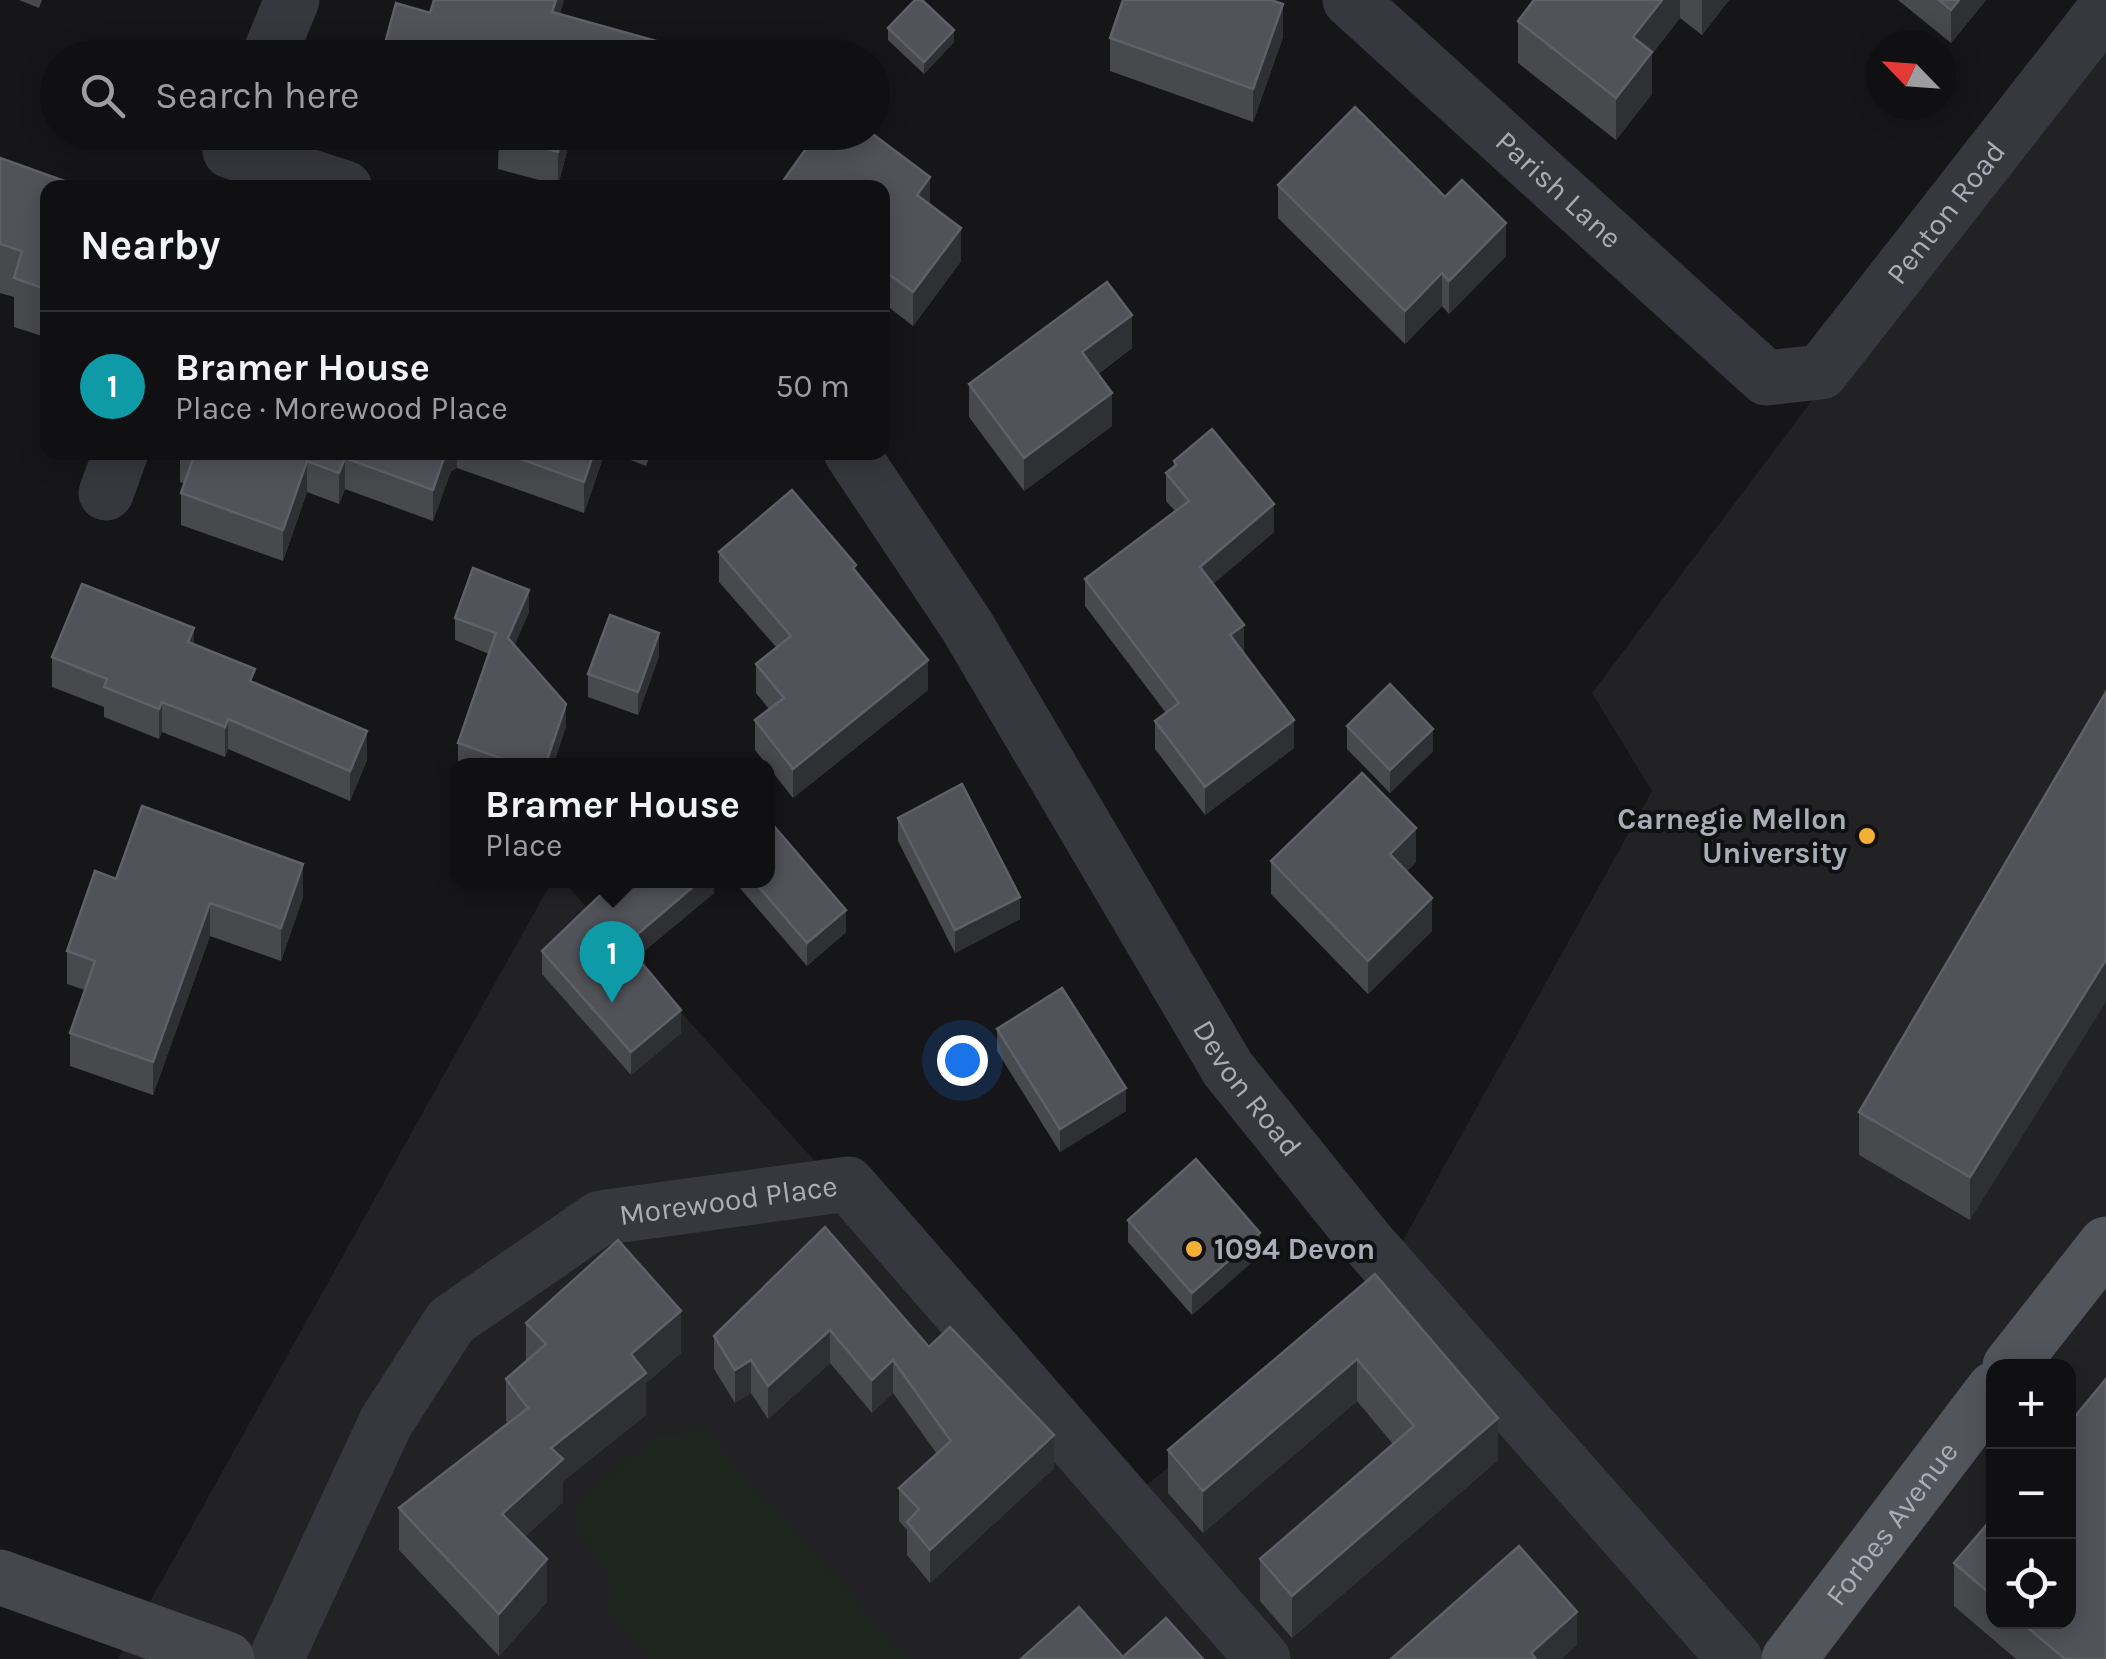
<!DOCTYPE html>
<html lang="en">
<head>
<meta charset="utf-8">
<style>
  body { margin:0; font-family:Karla,sans-serif; background:#19191b; color:#f1f3f6 }
  .controls { position:absolute; right:30px; bottom:30px; display:grid; overflow:hidden; border-radius:20px; box-shadow:0 5px 25px #0003 }
  .controls button { width:90px; height:90px; display:grid; place-items:center; padding:0; border:0; border-bottom:2px solid #303032; background:#101012; color:#f1f3f6; font:50px sans-serif }
  .compass { position:absolute; left:1866px; top:30px; width:90px; height:90px; border-radius:50%; background:#101012; box-shadow:0 5px 25px #0003; rotate:295deg }
  .you { position:absolute; left:962px; top:1060px; width:35px; height:35px; margin:-25px; border:8px solid #fff; border-radius:50%; background:#1a73e8; box-shadow:0 0 0 15px #1a73e833 }
  .badge { display:grid; place-items:center; width:65px; height:65px; border-radius:50%; background:#1a73e8; color:#fff; font-size:32px; font-weight:700 }
  .pin { position:absolute; translate:-50% -82px; filter:drop-shadow(0 2px 5px #0008) }
  .pin::after { content:''; position:absolute; top:52px; width:35px; height:30px; background:inherit; clip-path:polygon(0 0,100% 0,50% 100%) }
  .popup { position:absolute; left:450px; top:758px; width:325px; height:130px; box-sizing:border-box; display:grid; place-content:center; border-radius:20px; background:#101012; filter:drop-shadow(0 2px 8px #0005); font-size:32px; white-space:nowrap; color:#9c9d9f }
  .popup b { font-size:38px; color:#f1f3f6 }
  .popup::after { content:''; position:absolute; left:50%; top:100%; margin-left:-20px; border:20px solid transparent; border-top-color:#101012 }
  .list { margin:0; padding:0; list-style:none }
  h2 { display:flex; justify-content:space-between; align-items:center; height:130px; margin:0; padding:0 40px; font-size:42px }
  h2 small { font-size:32px; font-weight:400; color:#9c9d9f }
  .list li { display:grid; grid-template-columns:65px 1fr auto; gap:30px; align-items:center; box-sizing:border-box; height:150px; padding:0 40px; border-top:2px solid #303032 }
  .list b { display:block; font-size:38px; white-space:nowrap }
  .list p { margin:0; font-size:32px; white-space:nowrap; color:#9c9d9f }
  .list em { font-size:32px; font-style:normal; color:#9c9d9f }
  .icon { flex:none; width:55px; height:55px; fill:none; stroke:currentColor; stroke-width:2; stroke-linecap:round; stroke-linejoin:round }
  .map { position:relative; flex:none; width:2106px; height:1659px; overflow:hidden }
  .search { position:absolute; background:#101012; box-shadow:0 5px 25px #0003; left:40px; top:40px; width:850px; height:110px; display:flex; align-items:center; gap:25px; box-sizing:border-box; padding:0 35px; border-radius:55px; color:#9c9d9f; font-size:38px }
  .panel { position:absolute; background:#101012; box-shadow:0 5px 25px #0003; left:40px; top:180px; width:850px; height:280px; border-radius:20px }
  .map>svg:first-child { display:block }
</style>
</head>
<body>
<div class="map">
<svg width="2106" height="1659" viewBox="0 0 2106 1659">
  <rect width="100%" height="100%" fill="#161618"/>
  <path fill="#222225" fill-rule="evenodd" d="M2106,10V1659H118L552,881H563L1123,1504L1365,1309L1652,791L1592,693ZM1994,1366H2068V1622H1994Z"/>
  <polygon fill="#1e261f" points="704,1430 909,1659 652,1659 605,1604 613,1585 576,1526 576,1502 654,1437"/>
  <g fill="none" stroke-linecap="round" stroke-linejoin="round">
    <g stroke="#37383d" stroke-width="55">
      <path id="s1" d="M1350,0L1766,378L1821,372L2106,8"/>
      <polyline points="268,58 292,0"/>
      <polyline points="230,151 345,188"/>
      <path id="s2" d="M851,452L967,626L1228,1069L1368,1243L1735,1659"/>
      <polyline points="106,493 121,452"/>
      <path id="s3" d="M276,1659L386,1422L451,1321L600,1218L848,1184L1263,1659"/>
    </g>
    <polyline stroke="#45474d" stroke-width="55" points="0,1577 227,1659"/>
    <g stroke="#53555c" stroke-width="55">
      <polyline points="2010,1366 2106,1244"/>
      <path id="s4" d="M1789,1659L1994,1389"/>
    </g>
  </g>
  <g fill="#47494d">
    <polygon points="19,0 42,0 39,8"/>
    <polygon points="1534,0 1729,0 1702,35 1680,18 1652,54 1652,94 1616,140 1518,63 1518,21"/>
    <polygon points="1898,0 1986,0 1951,43"/>
    <polygon points="888,28 954,42 924,74 888,40"/>
    <polygon points="1283,37 1253,122 1110,71 1110,38"/>
    <polygon points="499,132 630,132 625,148 572,133 558,185 498,169"/>
    <polygon points="684,132 708,132 706,138"/>
    <polygon points="0,158 48,188 48,338 14,327 14,297 0,293"/>
    <polygon points="1278,185 1506,256 1449,314 1442,306 1405,344 1278,218"/>
    <polygon points="882,188 930,205 961,261 913,326 882,302"/>
    <polygon points="1132,348 1098,374 1112,426 1024,491 969,417 969,384"/>
    <polygon points="180,452 605,452 584,513 457,468 451,471 433,521 345,489 339,504 307,492 283,561 181,525 181,493 185,484 180,482"/>
    <polygon points="610,452 651,452 646,466"/>
    <polygon points="1174,461 1274,532 1213,584 1244,653 1294,748 1205,815 1155,749 1155,721 1166,713 1085,606 1085,579 1175,511 1166,501 1166,473 1174,467"/>
    <polygon points="719,552 856,571 928,690 793,798 755,750 755,720 769,709 756,693 756,664 777,648 719,582"/>
    <polygon points="529,612 514,645 566,726 553,766 458,766 458,743 489,654 455,640 455,618"/>
    <polygon points="194,644 255,683 367,760 350,801 228,749 225,757 162,732 159,739 104,717 104,707 52,687 52,657"/>
    <polygon points="659,656 638,715 588,697 588,674"/>
    <polygon points="2106,692 1970,1220 1859,1155 1859,1112"/>
    <polygon points="1347,726 1433,751 1390,793 1347,749"/>
    <polygon points="898,818 1020,919 955,953 898,841"/>
    <polygon points="1271,861 1416,862 1407,871 1432,931 1368,994 1271,894"/>
    <polygon points="116,879 303,897 281,961 210,936 153,1095 70,1066 70,1033 85,990 67,984 67,951"/>
    <polygon points="714,880 714,893 637,957 681,1033 631,1075 542,974 542,951"/>
    <polygon points="733,880 767,880 846,932 807,966"/>
    <polygon points="997,1029 1126,1111 1060,1152 997,1051"/>
    <polygon points="1128,1220 1260,1255 1192,1315 1128,1242"/>
    <polygon points="825,1227 929,1347 1054,1468 930,1583 907,1555 907,1530 899,1521 899,1488 937,1454 893,1393 872,1413 830,1363 768,1419 751,1393 735,1403 714,1369 714,1336"/>
    <polygon points="1375,1274 1498,1460 1292,1638 1260,1601 1260,1559 1393,1444 1357,1401 1203,1533 1168,1493 1168,1450"/>
    <polygon points="526,1323 681,1353 646,1383 646,1415 563,1481 563,1502 524,1537 547,1602 499,1656 399,1550 399,1508 508,1424 506,1421 506,1379 526,1362"/>
    <polygon points="2106,1353 2106,1659 2016,1659 1954,1606 1954,1563 1994,1516 1994,1622 2068,1622 2106,1380"/>
  </g>
  <g fill="#2f3033">
    <polygon points="556,0 564,0 552,45 552,12"/>
    <polygon points="1662,0 1680,0 1680,18 1652,54 1652,94 1616,140 1616,98 1633,37"/>
    <polygon points="1702,0 1729,0 1702,35"/>
    <polygon points="1959,0 1986,0 1951,43 1951,10"/>
    <polygon points="1283,4 1283,37 1253,122 1253,89"/>
    <polygon points="954,30 954,42 924,74 924,62"/>
    <polygon points="563,132 572,132 558,185 558,152"/>
    <polygon points="625,132 630,132 625,148"/>
    <polygon points="930,177 930,210 917,195"/>
    <polygon points="1506,223 1506,256 1449,314 1449,281"/>
    <polygon points="961,228 961,261 913,326 913,292"/>
    <polygon points="1442,273 1442,306 1405,344 1405,311"/>
    <polygon points="1132,315 1132,348 1082,385 1082,352"/>
    <polygon points="1112,393 1112,426 1024,491 1024,458"/>
    <polygon points="446,452 457,452 457,468 451,471 433,521 433,490"/>
    <polygon points="594,452 605,452 584,513 584,482"/>
    <polygon points="345,458 345,489 339,504 339,473"/>
    <polygon points="307,461 307,492 283,561 283,530"/>
    <polygon points="1274,504 1274,532 1200,595 1200,567"/>
    <polygon points="529,590 529,612 508,661 508,638"/>
    <polygon points="1244,625 1244,653 1230,635"/>
    <polygon points="194,628 194,658 188,642"/>
    <polygon points="659,633 659,656 638,715 638,692"/>
    <polygon points="928,660 928,690 793,798 793,769"/>
    <polygon points="162,702 162,732 159,739 159,709"/>
    <polygon points="566,704 566,726 553,766 545,766"/>
    <polygon points="228,719 228,749 225,757 225,727"/>
    <polygon points="1294,720 1294,748 1205,815 1205,787"/>
    <polygon points="1433,729 1433,751 1390,793 1390,770"/>
    <polygon points="367,731 367,760 350,801 350,771"/>
    <polygon points="1416,828 1416,862 1390,887 1390,854"/>
    <polygon points="303,864 303,897 281,961 281,928"/>
    <polygon points="701,880 714,880 714,893 626,966 626,944"/>
    <polygon points="1020,897 1020,919 955,953 955,930"/>
    <polygon points="1432,898 1432,931 1368,994 1368,961"/>
    <polygon points="210,903 210,936 153,1095 153,1062"/>
    <polygon points="846,910 846,932 807,966 807,943"/>
    <polygon points="2106,960 2106,1002 1970,1220 1970,1177"/>
    <polygon points="681,1010 681,1033 631,1075 631,1052"/>
    <polygon points="1126,1088 1126,1111 1060,1152 1060,1129"/>
    <polygon points="1260,1233 1260,1255 1192,1315 1192,1293"/>
    <polygon points="681,1311 681,1353 646,1383 646,1415 563,1481 563,1502 502,1556 502,1514 551,1448 631,1354"/>
    <polygon points="830,1330 830,1363 768,1419 768,1386"/>
    <polygon points="1357,1359 1357,1401 1203,1533 1203,1491"/>
    <polygon points="751,1360 751,1393 735,1403 735,1370"/>
    <polygon points="893,1360 893,1393 872,1413 872,1380"/>
    <polygon points="1498,1418 1498,1460 1292,1638 1292,1596"/>
    <polygon points="1054,1435 1054,1468 930,1583 930,1550"/>
    <polygon points="547,1559 547,1602 499,1656 499,1614"/>
    <polygon points="1577,1612 1577,1645 1562,1659 1531,1659 1531,1653"/>
  </g>
  <g fill="#525359" stroke="#5f6168" stroke-width="2.5">
    <polygon points="434,0 556,0 552,12 717,58 381,58 396,3 430,13"/>
    <polygon points="915,0 922,0 954,30 924,62 888,28"/>
    <polygon points="1123,0 1271,0 1283,4 1253,89 1110,38"/>
    <polygon points="1534,0 1662,0 1633,37 1652,52 1616,98 1518,21"/>
    <polygon points="1939,0 1959,0 1951,10"/>
    <polygon points="1355,107 1445,197 1462,180 1506,223 1449,281 1442,273 1405,311 1278,185"/>
    <polygon points="499,132 563,132 558,152 498,136"/>
    <polygon points="818,132 870,132 930,177 917,195 961,228 913,292 882,269 882,188 778,188"/>
    <polygon points="0,158 84,188 48,188 48,290 14,278 22,251 0,244"/>
    <polygon points="1107,282 1132,315 1082,352 1112,393 1024,458 969,384"/>
    <polygon points="1212,429 1274,504 1200,567 1244,625 1230,635 1294,720 1205,787 1155,721 1179,703 1085,579 1189,501 1166,473 1176,465 1174,461"/>
    <polygon points="184,452 446,452 433,490 345,458 339,473 307,461 283,530 181,493 194,456"/>
    <polygon points="501,452 594,452 584,482"/>
    <polygon points="792,490 856,565 853,568 928,660 793,769 755,720 784,698 756,664 791,636 719,552"/>
    <polygon points="473,568 529,590 508,638 566,704 545,766 523,766 458,743 496,633 455,618"/>
    <polygon points="82,584 194,628 188,642 255,669 250,681 367,731 350,771 228,719 225,727 162,702 159,709 104,687 107,679 52,657"/>
    <polygon points="610,615 659,633 638,692 588,674"/>
    <polygon points="1390,684 1433,729 1390,770 1347,726"/>
    <polygon points="2106,692 2106,960 1970,1177 1859,1112"/>
    <polygon points="1362,773 1416,828 1390,854 1432,898 1368,961 1271,861"/>
    <polygon points="962,784 1020,897 955,930 898,818"/>
    <polygon points="142,806 303,864 281,928 210,903 153,1062 70,1033 95,961 67,951 95,871 116,879"/>
    <polygon points="767,818 846,910 807,943 753,880 767,880"/>
    <polygon points="616,880 701,880 626,944 681,1010 631,1052 542,951"/>
    <polygon points="1062,988 1126,1088 1060,1129 997,1029"/>
    <polygon points="1196,1159 1260,1233 1192,1293 1128,1220"/>
    <polygon points="825,1227 929,1347 950,1327 1054,1435 930,1550 907,1522 919,1509 899,1488 951,1441 893,1360 872,1380 830,1330 768,1386 751,1360 735,1370 714,1336"/>
    <polygon points="618,1240 681,1311 631,1354 646,1373 551,1448 563,1459 502,1514 547,1559 499,1614 399,1508 528,1408 506,1379 546,1344 526,1323"/>
    <polygon points="1375,1274 1498,1418 1292,1596 1260,1559 1414,1426 1357,1359 1203,1491 1168,1450"/>
    <polygon points="2106,1379 2106,1659 2065,1659 2021,1622 2068,1622 2068,1425"/>
    <polygon points="1994,1516 1994,1597 1954,1563"/>
    <polygon points="1519,1546 1577,1612 1531,1653 1536,1659 1391,1659"/>
    <polygon points="1079,1607 1123,1657 1166,1618 1203,1659 1021,1659"/>
  </g>
  <g fill="#f2b134" stroke="#111113" stroke-width="4">
    <circle cx="1867" cy="836" r="10"/>
    <circle cx="1194" cy="1249" r="10"/>
  </g>
  <g text-anchor="middle" dominant-baseline="central" stroke-width="8" stroke-linejoin="round" paint-order="stroke">
    <g font-size="30" fill="#a8adb8" stroke="#111113">
      <text stroke="none"><textPath href="#s1" startOffset="282">Parish Lane</textPath></text>
      <text stroke="none"><textPath href="#s1" startOffset="820">Penton Road</textPath></text>
      <text stroke="none"><textPath href="#s2" startOffset="750">Devon Road</textPath></text>
      <text stroke="none"><textPath href="#s3" startOffset="692">Morewood Place</textPath></text>
      <text stroke="none"><textPath href="#s4" startOffset="170">Forbes Avenue</textPath></text>
    </g>
    <g font-size="30" font-weight="bold" fill="#a8adb8" stroke="#111113" text-anchor="end">
      <text x="1847" y="819">Carnegie Mellon<tspan x="1847" dy="34">University</tspan></text>
      <text x="1214" y="1249" text-anchor="start">1094 Devon</text>
    </g>
  </g>
</svg>
<div class="controls">
<button>+</button>
<button>−</button>
<button><svg class="icon" aria-label="locate" viewBox="0 0 24 24"><circle cx="12" cy="12" r="6"/><path d="M12 2v4M12 18v4M2 12h4M18 12h4"/></svg></button>
</div>
<svg class="compass" viewBox="-18 -18 36 36"><path d="M0-13l5 13h-10z" fill="#e53935"/><path d="M0 13l5-13h-10z" fill="#9c9d9f"/></svg>
<div class="you"></div>
<div class="pin badge" style="left:612px;top:1003px;background:#0f9aa8">1</div>
<div class="popup"><b>Bramer House</b>Place</div>
<div class="search"><svg class="icon" aria-label="search" viewBox="0 0 24 24"><circle cx="10" cy="10" r="6"/><path d="M15 15l6 6"/></svg>Search here</div>
<section class="panel">
<h2>Nearby<small></small></h2>
<ul class="list">
<li><span class="badge" style="background:#0f9aa8">1</span><div><b>Bramer House</b><p>Place · Morewood Place</p></div><em>50 m</em></li>
</ul>
</section>
</div>
</body>
</html>
